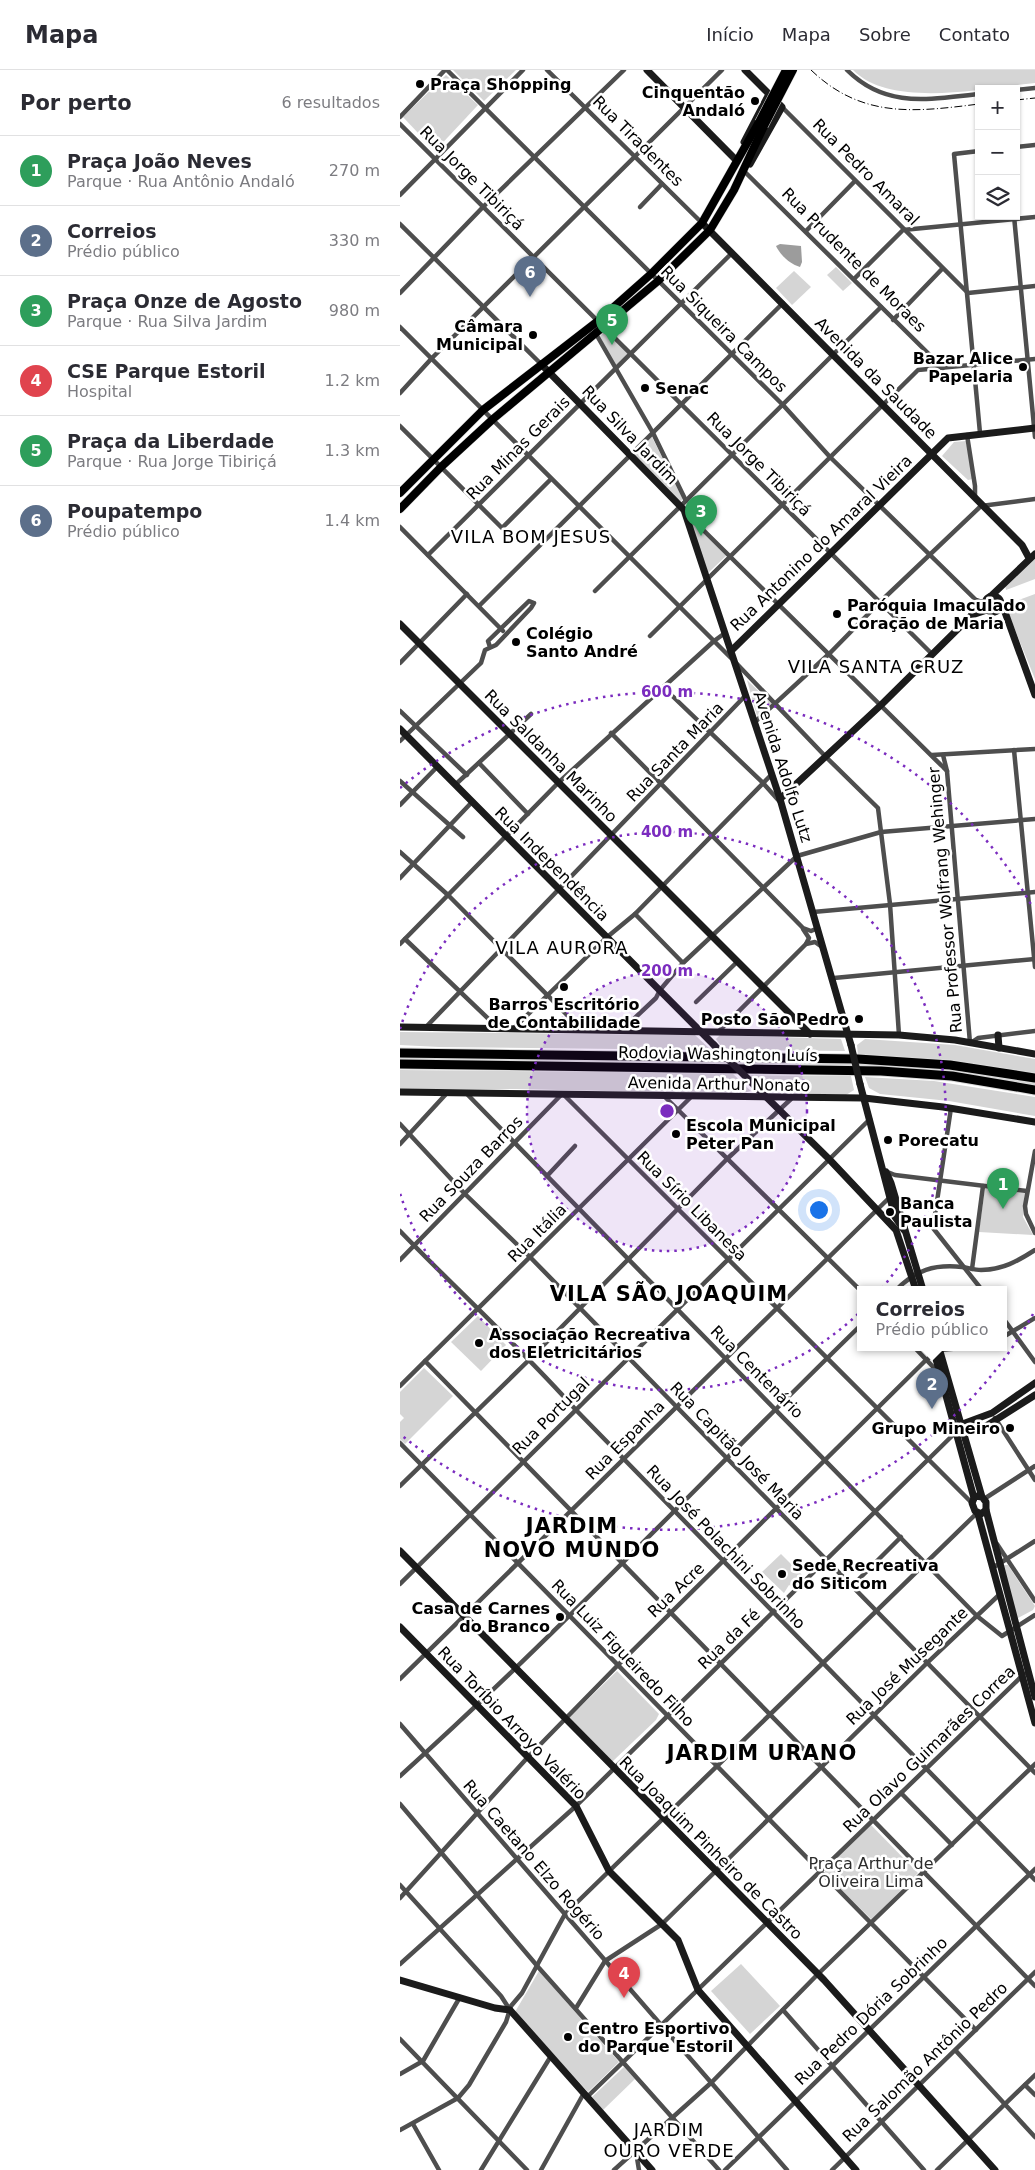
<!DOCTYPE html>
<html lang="pt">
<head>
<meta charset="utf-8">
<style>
  body { margin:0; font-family:"DejaVu Sans",sans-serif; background:#f7f7f7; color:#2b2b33 }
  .controls { position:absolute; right:15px; top:15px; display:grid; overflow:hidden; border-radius:0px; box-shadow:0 1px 4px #0004 }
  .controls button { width:45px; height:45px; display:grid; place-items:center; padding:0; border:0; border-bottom:1px solid #e1e1e2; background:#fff; color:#2b2b33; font:25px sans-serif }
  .you { position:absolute; left:418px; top:1139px; width:18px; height:18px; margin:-12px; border:4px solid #fff; border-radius:50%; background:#1a73e8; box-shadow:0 0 0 8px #1a73e833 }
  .badge { display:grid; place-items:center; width:32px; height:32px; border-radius:50%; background:#000; color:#fff; font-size:16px; font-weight:700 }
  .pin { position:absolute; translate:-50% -41px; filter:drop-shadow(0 1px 2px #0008) }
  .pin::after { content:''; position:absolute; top:26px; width:18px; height:15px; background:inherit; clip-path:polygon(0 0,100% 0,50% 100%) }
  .popup { position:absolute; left:457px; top:1216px; width:150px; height:65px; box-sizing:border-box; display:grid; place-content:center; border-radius:0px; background:#fff; filter:drop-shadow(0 1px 4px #0005); font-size:16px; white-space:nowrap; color:#7c7c81 }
  .popup b { font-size:19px; color:#2b2b33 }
  .popup::after { content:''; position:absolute; left:50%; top:100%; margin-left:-10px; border:10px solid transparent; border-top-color:#fff }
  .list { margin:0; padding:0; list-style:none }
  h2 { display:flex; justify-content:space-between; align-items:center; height:65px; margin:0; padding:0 20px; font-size:21px }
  h2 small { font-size:16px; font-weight:400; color:#7c7c81 }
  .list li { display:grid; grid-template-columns:32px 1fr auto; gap:15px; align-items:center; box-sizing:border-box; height:70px; padding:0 20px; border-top:1px solid #e1e1e2 }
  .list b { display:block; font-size:19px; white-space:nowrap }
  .list p { margin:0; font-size:16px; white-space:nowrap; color:#7c7c81 }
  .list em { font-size:16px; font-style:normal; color:#7c7c81 }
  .icon { flex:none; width:28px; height:28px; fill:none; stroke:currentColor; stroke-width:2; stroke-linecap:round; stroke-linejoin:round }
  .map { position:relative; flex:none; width:635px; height:2100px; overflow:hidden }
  header { display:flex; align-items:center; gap:30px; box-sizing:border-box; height:70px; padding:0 25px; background:#fff; border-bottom:1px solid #e1e1e2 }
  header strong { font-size:24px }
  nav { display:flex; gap:28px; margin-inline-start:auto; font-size:18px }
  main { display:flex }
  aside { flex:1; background:#fff }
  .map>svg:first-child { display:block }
</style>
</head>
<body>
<header>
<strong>Mapa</strong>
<nav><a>Início</a><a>Mapa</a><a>Sobre</a><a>Contato</a></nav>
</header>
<main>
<aside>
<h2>Por perto<small>6 resultados</small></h2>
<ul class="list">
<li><span class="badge" style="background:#2e9e5b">1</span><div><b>Praça João Neves</b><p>Parque · Rua Antônio Andaló</p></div><em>270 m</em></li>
<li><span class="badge" style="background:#5c6f8a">2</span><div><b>Correios</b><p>Prédio público</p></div><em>330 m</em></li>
<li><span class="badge" style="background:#2e9e5b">3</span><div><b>Praça Onze de Agosto</b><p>Parque · Rua Silva Jardim</p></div><em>980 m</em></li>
<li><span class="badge" style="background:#e0444e">4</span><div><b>CSE Parque Estoril</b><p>Hospital</p></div><em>1.2 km</em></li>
<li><span class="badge" style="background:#2e9e5b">5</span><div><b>Praça da Liberdade</b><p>Parque · Rua Jorge Tibiriçá</p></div><em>1.3 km</em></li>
<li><span class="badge" style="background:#5c6f8a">6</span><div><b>Poupatempo</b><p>Prédio público</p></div><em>1.4 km</em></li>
</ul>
</aside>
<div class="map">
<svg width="635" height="2100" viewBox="0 0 635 2100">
  <rect width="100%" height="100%" fill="#fff"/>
  <g fill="#d5d5d5">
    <polygon points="53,0 116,0 84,31"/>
    <path d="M453,0H635V13C585,18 491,39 453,0Z"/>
    <polygon points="46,5 78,35 35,81 3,47"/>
    <polygon points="436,197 452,213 443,221 427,205"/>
    <polygon points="394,201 411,217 392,235 376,218"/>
    <polygon points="206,261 228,284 215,297 199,267"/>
    <polygon points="251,365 283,429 279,433 233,385"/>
    <polygon points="566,371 573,409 568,410 542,386 554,372"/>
    <polygon points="289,447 327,485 307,504"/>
    <polygon points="635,487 635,509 606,520 605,515"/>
    <polygon points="635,524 635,609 605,535"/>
    <polygon points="347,610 372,634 357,646"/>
    <polygon points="0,962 295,965 311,980 39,977 0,975"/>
    <polygon points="320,965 441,969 445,981 324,980 316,969"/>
    <polygon points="465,969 555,975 635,989 635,1004 590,996 458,985 457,975"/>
    <polygon points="0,985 434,991 544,997 635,1011 635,1017 567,1006 0,992"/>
    <polygon points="0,1000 332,1003 351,1021 339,1024 116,1019 0,1019"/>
    <polygon points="348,1005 451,1006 454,1020 446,1025 368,1022"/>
    <polygon points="465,1007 534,1011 635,1027 635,1046 549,1031 480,1024 469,1018"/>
    <polygon points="585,1118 625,1123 623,1147 633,1165 579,1162"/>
    <polygon points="78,1246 106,1275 81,1301 51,1272"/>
    <polygon points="24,1298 53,1326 5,1374 0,1369 0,1352 4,1348 0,1344 0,1322"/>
    <polygon points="381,1484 402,1505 391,1516 389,1515 384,1523 362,1502"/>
    <polygon points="605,1495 608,1495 635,1536 633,1540 618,1548 615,1548 602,1496"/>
    <polygon points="217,1601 259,1644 256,1650 213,1691 210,1691 170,1650 170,1647"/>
    <polygon points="471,1755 518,1803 472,1850 425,1804 425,1799"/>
    <polygon points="341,1894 380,1936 350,1964 311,1921"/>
    <polygon points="139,1901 219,1992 188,2022 115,1942"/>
    <polygon points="224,1997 235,2009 203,2040 192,2027"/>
  </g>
  <path fill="#9c9c9c" d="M380,174L401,176L402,192L400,197C390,194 381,186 376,176Z"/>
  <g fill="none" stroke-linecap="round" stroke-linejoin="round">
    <g stroke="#dbdbdb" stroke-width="9">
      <g id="primary">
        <polyline points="0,423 83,340 198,251 251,204 302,153 359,52"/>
        <polyline points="0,439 41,397 93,349 258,211 310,160 334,120 364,56"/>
      </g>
    </g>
    <g stroke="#dbdbdb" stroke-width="11">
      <g id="highway">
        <polyline points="0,983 458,989 550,995 635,1008"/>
        <polyline points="0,994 481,1001 552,1006 635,1020"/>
      </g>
    </g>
    <g stroke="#4e4e4e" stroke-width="4.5">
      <polyline points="47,0 383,335 430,387 578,532 585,531"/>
      <polyline points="147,0 302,153"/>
      <path d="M447,0C486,39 529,29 579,24"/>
      <polyline points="616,20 635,18"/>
      <polyline points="382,37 568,223"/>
      <polyline points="0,47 45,0"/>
      <polyline points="0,54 531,583"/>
      <polyline points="616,77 635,75"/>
      <polyline points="579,81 554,84 580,363"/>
      <polyline points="345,102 543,298"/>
      <polyline points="0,125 123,0"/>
      <polyline points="240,137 262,114"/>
      <polyline points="614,146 635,367"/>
      <polyline points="0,154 141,294"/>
      <polyline points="406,161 455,111"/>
      <polyline points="454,209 503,160 635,147"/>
      <polyline points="0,223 83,137 224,0"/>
      <polyline points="568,223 635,216"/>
      <polyline points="493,250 542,199"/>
      <polyline points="0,257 331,588"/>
      <polyline points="196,264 253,363 286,431"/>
      <polyline points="0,323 32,288 322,0"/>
      <polyline points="0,356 102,458 151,409"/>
      <polyline points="567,365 575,416 575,427"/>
      <polyline points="285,442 547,701"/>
      <polyline points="0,457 103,561"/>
      <polyline points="28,485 332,183"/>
      <polyline points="195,521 481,237"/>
      <polyline points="79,536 383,233"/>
      <polyline points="250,566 518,300 635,289"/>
      <polyline points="0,593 67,524"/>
      <polyline points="337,594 426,687 478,738 490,834 499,965"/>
      <polyline points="263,617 363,713 380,732"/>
      <polyline points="0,641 67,705"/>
      <polyline points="356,651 430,583 480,532 581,436 635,429"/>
      <polyline points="211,663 403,858 411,861 418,858"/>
      <polyline points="0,671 81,593 85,580 96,575 131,538 134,533 129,531 88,571 90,577"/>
      <polyline points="614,680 635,897"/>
      <polyline points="532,685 635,679"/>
      <polyline points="543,685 547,701 570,973"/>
      <polyline points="79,693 128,744"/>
      <polyline points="0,711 63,767"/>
      <polyline points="55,715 131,644"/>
      <polyline points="0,735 37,697"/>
      <polyline points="0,782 48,825 181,959"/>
      <polyline points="0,808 72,732"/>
      <polyline points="413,842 635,822"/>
      <polyline points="235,844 283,893"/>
      <polyline points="403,859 409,868 406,874"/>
      <polyline points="5,869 98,958"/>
      <polyline points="0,874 158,713 314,571 325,563"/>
      <polyline points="434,908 635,889"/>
      <polyline points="296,932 337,892"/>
      <polyline points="26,957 345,626"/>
      <polyline points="114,958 206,868 235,844 372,704"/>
      <polyline points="222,960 256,928 260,920 283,893 397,786 481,762 635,749"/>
      <polyline points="319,961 406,874 415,872 422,877"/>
      <polyline points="572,972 578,968 635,961"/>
      <polyline points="67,1024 577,1546 602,1566 635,1545"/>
      <polyline points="165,1026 572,1433"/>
      <polyline points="265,1027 461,1221"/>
      <polyline points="551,1038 533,1158 582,1220"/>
      <polyline points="0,1054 65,1124 130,1187 635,1703"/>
      <polyline points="0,1074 47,1023"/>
      <polyline points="635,1081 625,1136 626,1144 635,1163"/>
      <polyline points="485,1101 495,1105 627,1121"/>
      <polyline points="147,1106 175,1076"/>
      <path d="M0,1161C58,1221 120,1277 176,1340L635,1810"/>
      <polyline points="0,1190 161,1025"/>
      <polyline points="572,1199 583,1116"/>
      <path d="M496,1220C516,1200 534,1194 562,1197C569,1198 575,1200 581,1200C602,1200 618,1191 635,1180"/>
      <polyline points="603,1248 635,1292"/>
      <polyline points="603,1267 635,1248"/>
      <polyline points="515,1278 538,1302"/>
      <polyline points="25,1291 635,1916"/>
      <polyline points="0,1316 291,1027"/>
      <polyline points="595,1348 635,1410"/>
      <polyline points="0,1373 576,1960"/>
      <polyline points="0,1416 130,1289 327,1089 391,1029"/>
      <polyline points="584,1429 635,1396"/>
      <polyline points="597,1474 635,1531"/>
      <polyline points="594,1497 635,1471"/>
      <polyline points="0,1514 470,1049"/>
      <polyline points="452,1516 501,1467"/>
      <polyline points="0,1609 489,1128"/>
      <polyline points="0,1654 387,2100"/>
      <path d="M0,1706C160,1562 307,1405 461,1255"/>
      <polyline points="501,1723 552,1775"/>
      <polyline points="0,1734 139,1898 319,2100"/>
      <polyline points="0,1815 101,1926 110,1940"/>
      <polyline points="0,1828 128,1687 218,1595 526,1290 540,1280 561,1278"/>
      <polyline points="0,1894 176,1736 555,1363"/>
      <polyline points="176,1938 205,1891 262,1854 527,1593 600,1524"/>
      <polyline points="383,1940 524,2100"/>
      <polyline points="0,1969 127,2100"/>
      <polyline points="556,1981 635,2067"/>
      <polyline points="0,2004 23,1991 60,1927"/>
      <polyline points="625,2015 635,2025"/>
      <polyline points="187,2027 624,1604"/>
      <polyline points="13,2054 39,2100"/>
      <polyline points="0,2060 58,2028 69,2015 106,1952 111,1936 122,1923 165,1844 577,1443"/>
      <polyline points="236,2082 239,2100"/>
      <polyline points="81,2100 151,1986"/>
      <polyline points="141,2100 184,2023"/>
      <polyline points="214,2100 312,2012 417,1905 635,1694"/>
      <polyline points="325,2100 635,1799"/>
      <polyline points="432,2100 635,1902"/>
      <polyline points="537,2100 635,2005"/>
    </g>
    <g stroke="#1b1b1b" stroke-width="7">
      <polyline points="247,0 335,89"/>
      <polyline points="345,0 382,37 350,94"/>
      <polyline points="344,72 369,24"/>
      <polyline points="302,153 622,475 629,488"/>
      <polyline points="141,294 284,440 380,729 451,975"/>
      <circle cx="593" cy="534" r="8"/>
      <polyline points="591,526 635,484"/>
      <polyline points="602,534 635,625"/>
      <polyline points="572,544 578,532"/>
      <polyline points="0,554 410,964"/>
      <polyline points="331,581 548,368 635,358"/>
      <polyline points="0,659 314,975"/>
      <polyline points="380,729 481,635 572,545 587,540"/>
      <polyline points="0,957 499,965 555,970 635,984"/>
      <polyline points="598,965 599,978"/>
      <polyline points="460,1014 495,1147 504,1160"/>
      <polyline points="358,1019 429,1089 496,1160 516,1220"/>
      <polyline points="0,1022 464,1028 543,1037 635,1052"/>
      <polyline points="486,1102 491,1113 523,1220"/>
      <polyline points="533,1278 574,1428"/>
      <polyline points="539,1278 582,1427 586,1432 586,1440 581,1444 575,1441 572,1433 575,1426 582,1427"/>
      <polyline points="557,1356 592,1343 635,1313"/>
      <polyline points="558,1363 583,1358 635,1325"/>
      <polyline points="586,1440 635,1627"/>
      <polyline points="578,1444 635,1653"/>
      <polyline points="0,1481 424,1910 595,2100"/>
      <polyline points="0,1557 176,1736 209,1801 278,1870 298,1920 456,2100"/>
      <polyline points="0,1910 95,1938 110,1940 252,2100"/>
    </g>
    <use href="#primary" stroke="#000" stroke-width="8"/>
    <use href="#highway" stroke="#000" stroke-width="9"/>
    <g stroke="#000" stroke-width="1" stroke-dasharray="8 2.5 1 2.5" stroke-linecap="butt">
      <path d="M411,0C462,49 515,42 579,34"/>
      <polyline points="616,30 635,28"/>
    </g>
    <g stroke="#dbdbdb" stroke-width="9" stroke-linecap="butt">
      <g id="primary-bridge">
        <polyline points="359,52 386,0"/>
        <polyline points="364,56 393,0"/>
      </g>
    </g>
    <g stroke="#1b1b1b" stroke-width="7">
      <polyline points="314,975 358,1019"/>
      <polyline points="451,975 460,1014"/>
    </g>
    <use href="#primary-bridge" stroke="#000" stroke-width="8"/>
  </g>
  <circle cx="267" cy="1041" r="140" fill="#7b2cbf" fill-opacity=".12"/>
  <g fill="none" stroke="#7b2cbf" stroke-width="2.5" stroke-dasharray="2.5 5">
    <circle cx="267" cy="1041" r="140"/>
    <path d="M0 959A279 279 0 1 1 0 1123"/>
    <path d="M633 1244A419 419 0 0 1 0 1364M0 718A419 419 0 0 1 633 838"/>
  </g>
  <g fill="#000" stroke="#fff" stroke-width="2">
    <circle cx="20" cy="14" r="5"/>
    <circle cx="355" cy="31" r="5"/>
    <circle cx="133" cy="265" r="5"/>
    <circle cx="623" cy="297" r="5"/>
    <circle cx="245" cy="318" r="5"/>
    <circle cx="437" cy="544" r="5"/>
    <circle cx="116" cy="572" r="5"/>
    <circle cx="164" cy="917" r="5"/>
    <circle cx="459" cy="949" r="5"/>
    <circle cx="276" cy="1064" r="5"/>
    <circle cx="488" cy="1070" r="5"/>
    <circle cx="490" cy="1142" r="5"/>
    <circle cx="79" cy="1273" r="5"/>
    <circle cx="610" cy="1358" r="5"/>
    <circle cx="382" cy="1504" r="5"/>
    <circle cx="160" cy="1547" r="5"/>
    <circle cx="168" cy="1967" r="5"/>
  </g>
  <g text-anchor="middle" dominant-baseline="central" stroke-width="5" stroke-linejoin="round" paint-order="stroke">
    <g font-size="16" font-weight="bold" fill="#000" stroke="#fff" text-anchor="start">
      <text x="30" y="14">Praça Shopping</text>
      <text x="345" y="22" text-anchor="end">Cinquentão<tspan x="345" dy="18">Andaló</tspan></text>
      <text x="123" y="256" text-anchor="end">Câmara<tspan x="123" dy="18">Municipal</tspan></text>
      <text x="613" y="288" text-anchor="end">Bazar Alice<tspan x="613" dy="18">Papelaria</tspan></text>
      <text x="255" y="318">Senac</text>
      <text x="447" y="535">Paróquia Imaculado<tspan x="447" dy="18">Coração de Maria</tspan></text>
      <text x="126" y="563">Colégio<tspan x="126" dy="18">Santo André</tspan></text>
      <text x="164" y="934" text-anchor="middle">Barros Escritório<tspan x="164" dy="18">de Contabilidade</tspan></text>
      <text x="449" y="949" text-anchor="end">Posto São Pedro</text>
      <text x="286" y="1055">Escola Municipal<tspan x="286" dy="18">Peter Pan</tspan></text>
      <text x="498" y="1070">Porecatu</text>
      <text x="500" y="1133">Banca<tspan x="500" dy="18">Paulista</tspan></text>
      <text x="89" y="1264">Associação Recreativa<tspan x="89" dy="18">dos Eletricitários</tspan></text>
      <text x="600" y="1358" text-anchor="end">Grupo Mineiro</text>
      <text x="392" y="1495">Sede Recreativa<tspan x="392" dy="18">do Siticom</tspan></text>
      <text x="150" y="1538" text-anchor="end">Casa de Carnes<tspan x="150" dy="18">do Branco</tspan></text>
      <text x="178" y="1958">Centro Esportivo<tspan x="178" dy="18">do Parque Estoril</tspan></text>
    </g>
    <g font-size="16" fill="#000" stroke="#fff">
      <text transform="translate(238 71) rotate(45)">Rua Tiradentes</text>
      <text transform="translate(466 102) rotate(45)">Rua Pedro Amaral</text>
      <text transform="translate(72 108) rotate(45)">Rua Jorge Tibiriçá</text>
      <text transform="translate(454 190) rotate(45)">Rua Prudente de Moraes</text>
      <text transform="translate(324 259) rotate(45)">Rua Siqueira Campos</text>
      <text transform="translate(476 308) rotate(45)">Avenida da Saudade</text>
      <text transform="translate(230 365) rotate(46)">Rua Silva Jardim</text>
      <text transform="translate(118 378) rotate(-45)">Rua Minas Gerais</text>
      <text transform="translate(359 394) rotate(45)">Rua Jorge Tibiriçá</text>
      <text transform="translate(421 473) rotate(-44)">Rua Antonino do Amaral Vieira</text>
      <text transform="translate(275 682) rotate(-46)">Rua Santa Maria</text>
      <text transform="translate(151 686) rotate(45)">Rua Saldanha Marinho</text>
      <text transform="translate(383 697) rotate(72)">Avenida Adolfo Lutz</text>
      <text transform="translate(152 794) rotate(45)">Rua Independência</text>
      <text transform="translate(545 830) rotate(-95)">Rua Professor Wolfrang Wehinger</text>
      <text transform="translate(318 984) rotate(1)">Rodovia Washington Luís</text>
      <text transform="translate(319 1014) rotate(1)">Avenida Arthur Nonato</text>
      <text transform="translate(71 1099) rotate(-46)">Rua Souza Barros</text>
      <text transform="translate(292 1136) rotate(45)">Rua Sírio Libanesa</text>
      <text transform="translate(137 1163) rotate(-45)">Rua Itália</text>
      <text transform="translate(357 1302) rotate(45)">Rua Centenário</text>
      <text transform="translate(151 1346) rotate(-45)">Rua Portugal</text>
      <text transform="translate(225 1370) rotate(-45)">Rua Espanha</text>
      <text transform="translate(337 1381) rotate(46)">Rua Capitão José Maria</text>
      <text transform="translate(326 1477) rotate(46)">Rua José Polachini Sobrinho</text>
      <text transform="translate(276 1520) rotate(-44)">Rua Acre</text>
      <text transform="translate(329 1569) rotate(-44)">Rua da Fé</text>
      <text transform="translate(223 1583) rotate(46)">Rua Luiz Figueiredo Filho</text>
      <text transform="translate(507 1596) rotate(-44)">Rua José Musegante</text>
      <text transform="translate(112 1653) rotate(46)">Rua Toríbio Arroyo Valério</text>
      <text transform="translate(529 1679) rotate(-44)">Rua Olavo Guimarães Correa</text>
      <text transform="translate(311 1778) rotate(45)">Rua Joaquim Pinheiro de Castro</text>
      <text transform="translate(134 1790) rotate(49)">Rua Caetano Elzo Rogério</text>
      <text transform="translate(471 1941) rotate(-44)">Rua Pedro Dória Sobrinho</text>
      <text transform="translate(525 1992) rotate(-44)">Rua Salomão Antônio Pedro</text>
    </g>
    <g font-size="16" fill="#2c2c2c" stroke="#fff">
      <text x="471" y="1793">Praça Arthur de<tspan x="471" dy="18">Oliveira Lima</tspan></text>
    </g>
    <g font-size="18" letter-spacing="1" fill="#000" stroke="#fff">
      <text x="131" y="466">VILA BOM JESUS</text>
      <text x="476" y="596">VILA SANTA CRUZ</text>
      <text x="162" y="877">VILA AURORA</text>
      <text x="269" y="2059">JARDIM<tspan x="269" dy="21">OURO VERDE</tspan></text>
    </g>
    <g font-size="21" font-weight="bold" letter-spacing="1" fill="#000" stroke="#fff">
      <text x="269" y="1224">VILA SÃO JOAQUIM</text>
      <text x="172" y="1456">JARDIM<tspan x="172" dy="24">NOVO MUNDO</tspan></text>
      <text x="362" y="1683">JARDIM URANO</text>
    </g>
  </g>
  <circle cx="267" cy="1041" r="8" fill="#7b2cbf" stroke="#fff" stroke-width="2.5"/>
  <g font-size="15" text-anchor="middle" font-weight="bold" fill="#7b2cbf" stroke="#fff" stroke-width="5" stroke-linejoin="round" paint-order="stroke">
    <text x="267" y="627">600 m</text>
    <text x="267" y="767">400 m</text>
    <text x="267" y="906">200 m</text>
  </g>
</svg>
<div class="controls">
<button>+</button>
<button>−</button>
<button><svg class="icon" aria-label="layers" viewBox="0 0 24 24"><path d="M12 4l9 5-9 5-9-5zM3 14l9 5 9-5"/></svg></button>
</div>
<div class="you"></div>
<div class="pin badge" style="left:603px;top:1139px;background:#2e9e5b">1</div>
<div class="pin badge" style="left:532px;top:1339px;background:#5c6f8a">2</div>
<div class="popup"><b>Correios</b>Prédio público</div>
<div class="pin badge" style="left:301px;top:466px;background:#2e9e5b">3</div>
<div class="pin badge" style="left:224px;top:1928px;background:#e0444e">4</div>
<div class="pin badge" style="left:212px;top:275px;background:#2e9e5b">5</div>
<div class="pin badge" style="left:130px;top:227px;background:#5c6f8a">6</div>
</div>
</main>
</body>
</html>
